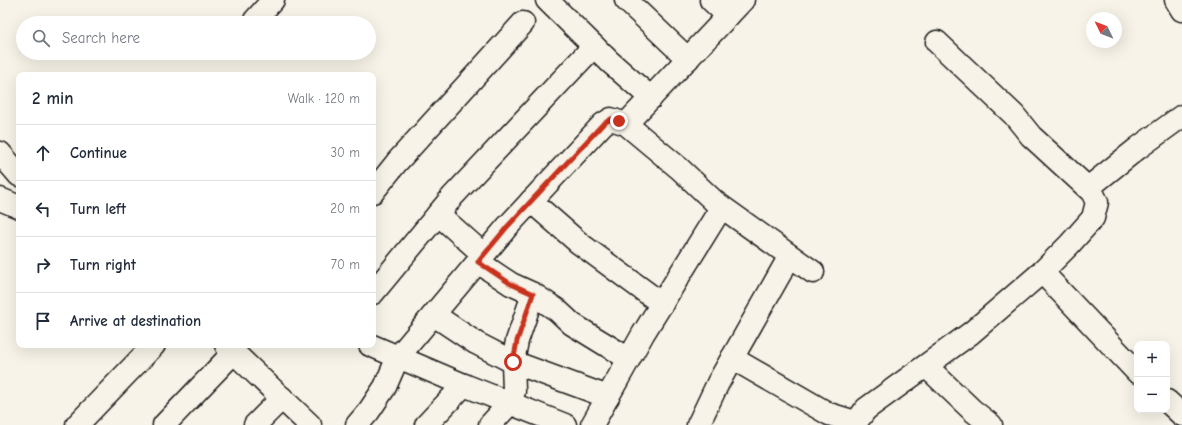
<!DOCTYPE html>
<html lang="en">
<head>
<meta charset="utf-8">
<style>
  body { margin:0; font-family:"Comic Neue",sans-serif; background:#f6f6f7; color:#1f2937 }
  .controls { position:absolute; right:12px; bottom:12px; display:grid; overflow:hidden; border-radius:8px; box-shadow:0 4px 16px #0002 }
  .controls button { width:36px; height:36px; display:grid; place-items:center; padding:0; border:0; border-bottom:1px solid #e0e1e3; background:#fff; color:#1f2937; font:20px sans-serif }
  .compass { position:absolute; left:1086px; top:12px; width:36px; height:36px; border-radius:50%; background:#fff; box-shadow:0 4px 16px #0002; rotate:313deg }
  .stop { position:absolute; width:12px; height:12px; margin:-9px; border:3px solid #c8321e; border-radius:50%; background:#fff }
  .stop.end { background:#c8321e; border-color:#fff; box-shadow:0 1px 4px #0008 }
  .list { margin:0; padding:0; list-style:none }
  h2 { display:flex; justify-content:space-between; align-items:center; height:52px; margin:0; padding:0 16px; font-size:17px }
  h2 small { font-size:13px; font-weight:400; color:#747a83 }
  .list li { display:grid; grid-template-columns:26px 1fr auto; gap:12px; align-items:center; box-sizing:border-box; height:56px; padding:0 16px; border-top:1px solid #e0e1e3 }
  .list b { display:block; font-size:15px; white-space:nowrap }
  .list em { font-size:13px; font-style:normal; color:#747a83 }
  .icon { flex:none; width:22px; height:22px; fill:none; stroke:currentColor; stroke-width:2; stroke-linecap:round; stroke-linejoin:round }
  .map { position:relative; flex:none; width:1182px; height:425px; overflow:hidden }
  .search { position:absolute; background:#fff; box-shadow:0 4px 16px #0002; left:16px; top:16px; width:360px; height:44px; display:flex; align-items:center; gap:10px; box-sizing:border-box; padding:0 14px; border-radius:22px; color:#747a83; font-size:15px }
  .panel { position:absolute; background:#fff; box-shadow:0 4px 16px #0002; left:16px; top:72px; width:360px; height:276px; border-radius:8px }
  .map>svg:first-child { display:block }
</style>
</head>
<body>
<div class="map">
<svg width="1182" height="425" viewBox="0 0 1182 425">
  <rect width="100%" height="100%" fill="#f7f3e8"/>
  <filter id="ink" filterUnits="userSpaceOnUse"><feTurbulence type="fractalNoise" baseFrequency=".025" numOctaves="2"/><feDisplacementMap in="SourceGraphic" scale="8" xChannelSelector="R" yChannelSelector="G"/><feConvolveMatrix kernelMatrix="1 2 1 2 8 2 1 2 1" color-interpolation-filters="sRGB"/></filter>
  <g filter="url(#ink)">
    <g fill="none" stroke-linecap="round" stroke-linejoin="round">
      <g stroke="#1c1c1c" stroke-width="25">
        <g id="minor">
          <polyline points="547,0 610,62 651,98"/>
          <polyline points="626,0 688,59"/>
          <polyline points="711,0 728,16"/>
          <polyline points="1176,0 1182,10"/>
          <polyline points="255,20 273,0"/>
          <polyline points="626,124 743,0"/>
          <polyline points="0,153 19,175"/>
          <polyline points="1088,188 1138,148 1182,116"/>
          <polyline points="373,192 397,162 523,23"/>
          <polyline points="0,199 19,207"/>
          <polyline points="531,201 579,243 662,304"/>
          <polyline points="438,214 484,255"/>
          <polyline points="478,262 511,284 533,294 557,310 572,324 629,359"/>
          <polyline points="1042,272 1137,372"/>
          <polyline points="373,293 453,196 594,46"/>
          <polyline points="434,315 476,343 513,362 608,397"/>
          <polyline points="226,345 310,425"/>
          <polyline points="370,345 464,385 565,425"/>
          <polyline points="732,358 829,414 855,422"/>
          <polyline points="926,366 972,410 991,425"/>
          <polyline points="1167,401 1182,415"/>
          <polyline points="77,425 154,345"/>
          <polyline points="164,425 234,352"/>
          <polyline points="255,425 282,398"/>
          <polyline points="357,425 369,411 385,387 398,357 507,227 603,124 611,119 626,124 680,169 715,202 813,272"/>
          <polyline points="426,425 464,385"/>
          <polyline points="490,425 510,403 514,391 513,362 517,341 533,294"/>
          <polyline points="592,425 643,334 721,208"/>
          <polyline points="698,425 718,383 790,256"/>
          <polyline points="854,425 866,409 971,333 1042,272 1069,245 1093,218 1097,202 1092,192 1031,136 1014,115 937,42"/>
        </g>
      </g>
      <use href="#minor" stroke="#f7f3e8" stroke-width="22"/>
    </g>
  </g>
  <g fill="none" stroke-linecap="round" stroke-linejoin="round" filter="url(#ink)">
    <polyline stroke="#c8321e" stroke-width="5" points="513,362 517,341 533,294 511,284 478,262 507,227 603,124 611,119 619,121"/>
  </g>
</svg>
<div class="controls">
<button>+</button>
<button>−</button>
</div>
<svg class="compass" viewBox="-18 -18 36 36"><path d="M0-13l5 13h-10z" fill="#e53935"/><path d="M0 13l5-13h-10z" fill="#747a83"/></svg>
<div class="stop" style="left:513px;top:362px"></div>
<div class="stop end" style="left:619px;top:121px"></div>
<div class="search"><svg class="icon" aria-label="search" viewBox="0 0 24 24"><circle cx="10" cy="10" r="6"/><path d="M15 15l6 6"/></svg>Search here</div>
<section class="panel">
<h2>2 min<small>Walk · 120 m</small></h2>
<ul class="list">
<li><svg class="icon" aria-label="ahead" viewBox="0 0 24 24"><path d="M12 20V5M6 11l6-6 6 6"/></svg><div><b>Continue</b></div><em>30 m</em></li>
<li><svg class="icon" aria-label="left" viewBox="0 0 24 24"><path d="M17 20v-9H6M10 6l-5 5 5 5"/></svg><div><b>Turn left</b></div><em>20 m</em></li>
<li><svg class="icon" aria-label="right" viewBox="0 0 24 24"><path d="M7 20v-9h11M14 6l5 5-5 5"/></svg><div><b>Turn right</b></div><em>70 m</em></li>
<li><svg class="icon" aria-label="arrive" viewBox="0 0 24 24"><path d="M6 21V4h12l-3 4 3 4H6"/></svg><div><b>Arrive at destination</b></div></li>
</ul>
</section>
</div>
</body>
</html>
